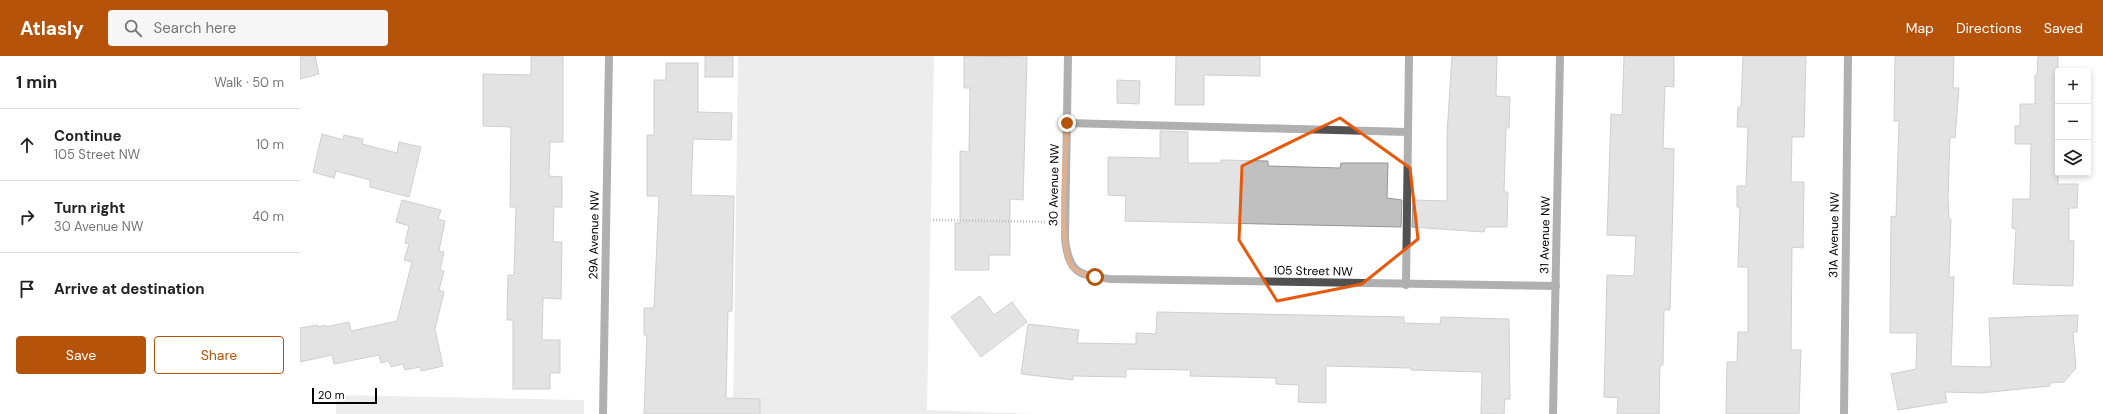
<!DOCTYPE html>
<html lang="en">
<head>
<meta charset="utf-8">
<style>
  body { margin:0; font-family:"DM Sans",sans-serif; background:#f6f6f6; color:#222 }
  .controls { position:absolute; right:12px; top:12px; display:grid; overflow:hidden; border-radius:4px; box-shadow:0 2px 6px #0003 }
  .controls button { width:36px; height:36px; display:grid; place-items:center; padding:0; border:0; border-bottom:1px solid #e0e0e0; background:#fff; color:#222; font:20px sans-serif }
  .scale { position:absolute; left:12px; bottom:10px; width:65px; box-sizing:border-box; padding-left:4px; border:2px solid #000; border-top:0; font-size:11px; line-height:14px; white-space:nowrap; color:#000; -webkit-text-stroke:3px #fff; paint-order:stroke }
  .stop { position:absolute; width:12px; height:12px; margin:-9px; border:3px solid #b45309; border-radius:50%; background:#fff }
  .stop.end { background:#b45309; border-color:#fff; box-shadow:0 1px 4px #0008 }
  .list { margin:0; padding:0; list-style:none }
  h2 { display:flex; justify-content:space-between; align-items:center; height:52px; margin:0; padding:0 16px; font-size:17px }
  h2 small { font-size:13px; font-weight:400; color:#767676 }
  .list li { display:grid; grid-template-columns:26px 1fr auto; gap:12px; align-items:center; box-sizing:border-box; height:72px; padding:0 16px; border-top:1px solid #e0e0e0 }
  .list b { display:block; font-size:15px; white-space:nowrap }
  .list p { margin:0; font-size:13px; white-space:nowrap; color:#767676 }
  .list em { font-size:13px; font-style:normal; color:#767676 }
  .actions { display:flex; gap:8px; padding:12px 16px }
  .actions a { flex:1; padding:9px 0; border:1px solid #b45309; border-radius:4px; text-align:center; font-size:14px; color:#b45309 }
  .actions .main { background:#b45309; color:#fff }
  .icon { flex:none; width:22px; height:22px; fill:none; stroke:currentColor; stroke-width:2; stroke-linecap:round; stroke-linejoin:round }
  .map { position:relative; flex:none; width:1803px; height:358px; overflow:hidden }
  header { display:flex; align-items:center; gap:24px; box-sizing:border-box; height:56px; padding:0 20px; background:#b45309; color:#fff }
  header strong { font-size:19px }
  nav { display:flex; gap:22px; margin-inline-start:auto; font-size:14px }
  .search { width:280px; height:36px; background:#f6f6f6; display:flex; align-items:center; gap:10px; box-sizing:border-box; padding:0 14px; border-radius:4px; color:#767676; font-size:15px }
  main { display:flex }
  aside { flex:1; background:#fff }
  .map>svg:first-child { display:block }
</style>
</head>
<body>
<header>
<strong>Atlasly</strong>
<div class="search"><svg class="icon" aria-label="search" viewBox="0 0 24 24"><circle cx="10" cy="10" r="6"/><path d="M15 15l6 6"/></svg>Search here</div>
<nav><a>Map</a><a>Directions</a><a>Saved</a></nav>
</header>
<main>
<aside>
<h2>1 min<small>Walk · 50 m</small></h2>
<ul class="list">
<li><svg class="icon" aria-label="ahead" viewBox="0 0 24 24"><path d="M12 20V5M6 11l6-6 6 6"/></svg><div><b>Continue</b><p>105 Street NW</p></div><em>10 m</em></li>
<li><svg class="icon" aria-label="right" viewBox="0 0 24 24"><path d="M7 20v-9h11M14 6l5 5-5 5"/></svg><div><b>Turn right</b><p>30 Avenue NW</p></div><em>40 m</em></li>
<li><svg class="icon" aria-label="arrive" viewBox="0 0 24 24"><path d="M6 21V4h12l-3 4 3 4H6"/></svg><div><b>Arrive at destination</b></div></li>
</ul>
<div class="actions"><a class="main">Save</a><a>Share</a></div>
</aside>
<div class="map">
<svg width="1803" height="358" viewBox="0 0 1803 358">
  <rect width="100%" height="100%" fill="#fff"/>
  <g fill="#d8d8d8">
    <polygon points="438,0 634,0 627,354 739,358 433,358"/>
    <polygon points="36,339 284,344 284,358 36,358"/>
  </g>
  <g fill="#c0c0c0" stroke="#959595">
    <polygon points="0,0 15,0 19,18 0,23"/>
    <polygon points="231,0 263,0 263,86 250,86 249,120 262,121 262,151 254,151 253,186 262,186 261,243 243,242 242,284 260,284 260,317 250,317 250,333 213,333 213,264 207,264 208,219 214,219 216,151 210,151 211,71 183,70 183,18 231,19"/>
    <rect x="405" y="0" width="28" height="21"/>
    <polygon points="664,0 727,1 723,144 710,143 710,199 689,199 689,214 655,214 655,167 660,167 660,95 669,96 670,32 664,32"/>
    <polygon points="876,0 960,0 960,20 904,19 904,49 875,49"/>
    <polygon points="1152,0 1197,0 1196,40 1210,41 1209,72 1206,72 1204,136 1208,136 1207,171 1185,171 1184,176 1112,171 1113,144 1147,145 1147,78"/>
    <polygon points="1324,0 1374,0 1374,31 1365,30 1363,92 1374,93 1373,145 1370,254 1364,254 1363,309 1360,309 1359,358 1317,358 1318,342 1304,341 1307,219 1334,220 1336,180 1307,179 1311,58 1322,59"/>
    <polygon points="1443,0 1506,0 1504,81 1492,81 1491,126 1504,126 1503,192 1492,191 1491,294 1501,294 1499,358 1426,358 1427,306 1437,306 1438,276 1448,276 1448,211 1438,211 1440,151 1437,151 1437,130 1446,130 1448,71 1437,71 1438,51 1441,51"/>
    <polygon points="1595,0 1654,0 1653,32 1659,32 1655,82 1650,81 1648,142 1649,163 1651,163 1649,221 1654,221 1651,310 1691,311 1689,262 1778,259 1777,276 1773,276 1776,312 1764,326 1749,327 1750,330 1681,337 1645,336 1647,346 1598,354 1591,318 1616,313 1617,277 1590,277 1591,160 1596,161 1599,65 1594,65"/>
    <polygon points="1738,0 1758,0 1758,128 1778,128 1777,152 1769,152 1769,185 1774,185 1773,230 1713,228 1716,173 1712,172 1713,143 1730,143 1731,88 1715,88 1715,70 1720,70 1720,48 1735,48 1735,19 1737,19"/>
    <polygon points="366,7 398,7 398,56 432,57 431,84 393,83 391,139 434,140 432,255 428,255 426,342 460,343 460,358 344,358 347,279 344,279 344,252 354,252 359,140 347,140 347,79 354,79 354,24 366,24"/>
    <polygon points="817,24 840,25 839,48 817,47"/>
    <polygon points="860,75 888,76 888,107 921,107 921,104 968,105 968,110 1040,112 1041,107 1088,107 1087,142 1102,144 1101,171 825,165 826,140 808,139 808,101 860,102"/>
    <polygon points="22,78 43,84 44,79 63,83 62,88 97,97 99,86 121,91 109,141 70,131 70,124 36,115 34,122 13,116"/>
    <polygon points="102,144 141,154 138,163 145,165 139,195 144,196 140,214 144,215 139,234 144,236 135,273 143,310 121,315 120,311 105,314 103,308 91,311 89,305 81,307 79,299 34,308 32,299 0,306 0,272 17,269 17,271 26,269 26,271 49,266 51,275 97,265 112,206 104,204 109,188 105,187 109,170 96,166"/>
    <polygon points="680,240 694,259 712,246 727,266 681,301 651,261"/>
    <polygon points="857,256 1104,261 1104,267 1140,268 1141,261 1209,263 1210,343 1205,343 1204,358 1181,358 1182,316 1111,314 1111,312 1026,310 1026,347 998,346 999,329 976,328 976,322 890,320 891,314 826,313 826,321 773,320 773,324 721,318 728,268 779,274 777,287 836,288 836,277 856,278"/>
  </g>
  <g fill="none" stroke-linecap="round" stroke-linejoin="round">
    <polyline stroke="#737373" stroke-width="2.5" stroke-dasharray="1 2" stroke-linecap="butt" points="633,164 750,166"/>
    <g stroke="#515151" stroke-width="8">
      <polyline points="767,67 1108,76"/>
      <polyline points="1106,229 1109,0"/>
    </g>
    <g stroke="#515151" stroke-width="8">
      <path d="M768,0L765,183C769,217 778,219 810,223L1256,230"/>
      <polyline points="303,358 309,0"/>
      <polyline points="1253,358 1260,0"/>
      <polyline points="1544,358 1548,0"/>
    </g>
  </g>
  <g fill="none" stroke-linecap="round" stroke-linejoin="round">
    <path stroke="#b45309" stroke-width="5" d="M767,67C766,96 758,187 771,209C776,217 787,219 795,221"/>
  </g>
  <path d="M0 0H1803V358H0ZM1040,62L1110,112L1118,183L1062,228L977,245L939,184L942,110Z" fill="#fff" fill-opacity=".55" fill-rule="evenodd"/>
  <path fill="none" stroke="#e8590c" stroke-width="3" stroke-linejoin="round" d="M1040,62L1110,112L1118,183L1062,228L977,245L939,184L942,110Z"/>
  <g text-anchor="middle" dominant-baseline="central" stroke-width="4" stroke-linejoin="round" paint-order="stroke">
    <g font-size="12" fill="#000" stroke="#fff">
      <text transform="translate(754 129) rotate(-89)">30 Avenue NW</text>
      <text transform="translate(294 179) rotate(-89)">29A Avenue NW</text>
      <text transform="translate(1245 179) rotate(-89)">31 Avenue NW</text>
      <text transform="translate(1534 179) rotate(-89)">31A Avenue NW</text>
      <text transform="translate(1013 215) rotate(1)">105 Street NW</text>
    </g>
  </g>
</svg>
<div class="controls">
<button>+</button>
<button>−</button>
<button><svg class="icon" aria-label="layers" viewBox="0 0 24 24"><path d="M12 4l9 5-9 5-9-5zM3 14l9 5 9-5"/></svg></button>
</div>
<div class="scale">20 m</div>
<div class="stop" style="left:795px;top:221px"></div>
<div class="stop end" style="left:767px;top:67px"></div>
</div>
</main>
</body>
</html>
